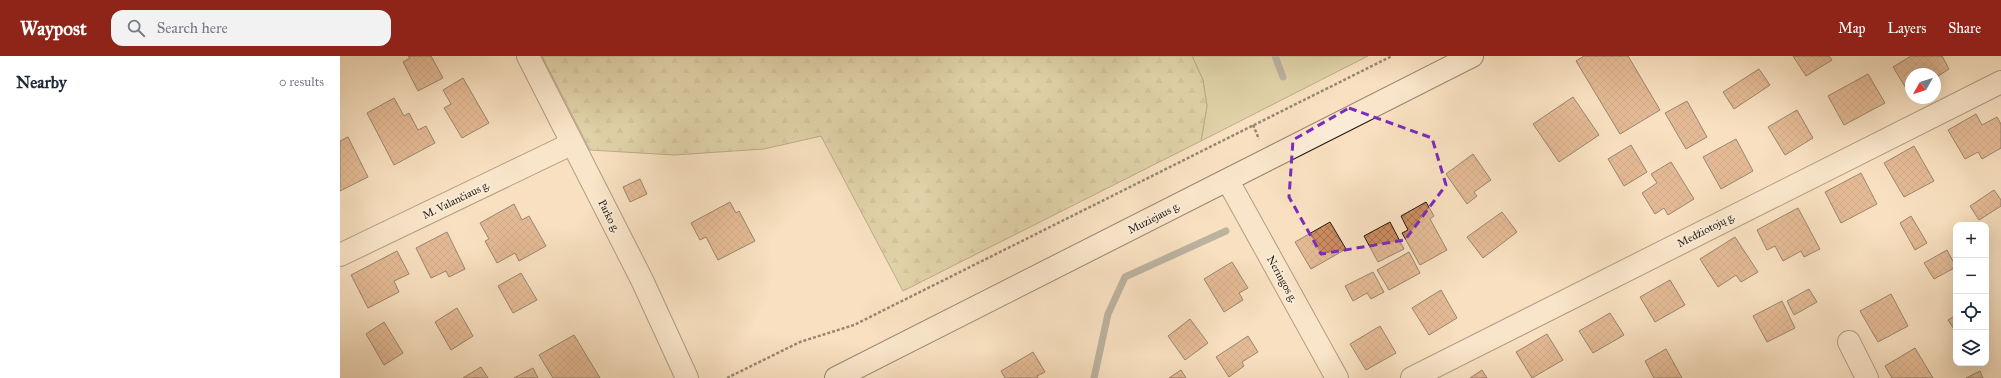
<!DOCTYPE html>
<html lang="en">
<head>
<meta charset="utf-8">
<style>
  body { margin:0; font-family:"IM FELL Great Primer",serif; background:#f2f2f3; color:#1f2937 }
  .controls { position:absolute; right:12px; bottom:12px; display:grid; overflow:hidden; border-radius:8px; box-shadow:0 4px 16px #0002 }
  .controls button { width:36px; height:36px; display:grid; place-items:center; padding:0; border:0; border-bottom:1px solid #e0e1e3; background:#fff; color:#1f2937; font:20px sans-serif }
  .compass { position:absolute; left:1565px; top:12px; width:36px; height:36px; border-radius:50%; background:#fff; box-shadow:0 4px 16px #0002; rotate:231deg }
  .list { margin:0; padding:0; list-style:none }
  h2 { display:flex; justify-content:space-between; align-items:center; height:52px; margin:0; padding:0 16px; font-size:17px }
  h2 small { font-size:13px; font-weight:400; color:#747a83 }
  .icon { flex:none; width:22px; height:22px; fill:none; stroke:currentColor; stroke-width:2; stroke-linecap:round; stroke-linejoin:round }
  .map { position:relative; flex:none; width:1661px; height:322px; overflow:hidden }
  header { display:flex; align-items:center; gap:24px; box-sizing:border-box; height:56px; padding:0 20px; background:#8f2418; color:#fff }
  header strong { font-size:19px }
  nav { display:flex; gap:22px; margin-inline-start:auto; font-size:14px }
  .search { width:280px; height:36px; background:#f2f2f3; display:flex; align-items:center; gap:10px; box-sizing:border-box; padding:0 14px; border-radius:12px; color:#747a83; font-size:15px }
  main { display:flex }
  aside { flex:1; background:#fff }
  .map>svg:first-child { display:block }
</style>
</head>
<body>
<header>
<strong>Waypost</strong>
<div class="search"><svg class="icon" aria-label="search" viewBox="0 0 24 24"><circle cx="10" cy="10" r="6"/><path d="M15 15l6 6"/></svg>Search here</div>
<nav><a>Map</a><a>Layers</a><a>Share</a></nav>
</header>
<main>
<aside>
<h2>Nearby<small>0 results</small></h2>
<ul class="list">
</ul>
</aside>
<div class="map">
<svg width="1661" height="322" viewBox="0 0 1661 322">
  <defs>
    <pattern id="forest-firs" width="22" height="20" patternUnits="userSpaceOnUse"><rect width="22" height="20" fill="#c4c08d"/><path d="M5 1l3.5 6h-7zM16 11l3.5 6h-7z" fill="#a8a479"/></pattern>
    <pattern id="building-cross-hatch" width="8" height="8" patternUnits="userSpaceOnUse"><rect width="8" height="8" fill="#cd8c61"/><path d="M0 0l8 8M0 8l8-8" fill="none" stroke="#a6724f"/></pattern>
  </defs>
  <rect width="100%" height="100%" fill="#f8e0c0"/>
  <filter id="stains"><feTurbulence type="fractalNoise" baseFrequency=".005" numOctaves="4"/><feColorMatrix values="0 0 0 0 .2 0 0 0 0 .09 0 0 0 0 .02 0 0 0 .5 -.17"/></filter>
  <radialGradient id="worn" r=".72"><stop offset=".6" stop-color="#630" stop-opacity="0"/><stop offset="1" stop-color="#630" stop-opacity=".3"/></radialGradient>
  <polygon fill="#c4c08d" stroke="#746c50" points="852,0 1028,0 861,85 867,50 863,24"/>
  <polygon fill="url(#forest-firs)" stroke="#746c50" points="202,0 852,0 863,24 867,50 861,85 563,235 481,80 424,93 334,99 250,94"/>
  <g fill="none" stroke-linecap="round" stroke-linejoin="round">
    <g stroke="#717a7a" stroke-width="7">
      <polyline points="935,0 943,21"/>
      <polyline points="754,322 768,258 785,221 886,175"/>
    </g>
  </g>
  <g fill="url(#building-cross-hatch)" stroke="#251914">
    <polygon points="68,0 91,0 103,22 78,35 63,6 70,2"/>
    <polygon points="1244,0 1288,0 1320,54 1280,78 1236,5"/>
    <polygon points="1453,0 1489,0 1492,4 1466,20"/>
    <polygon points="1571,0 1602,0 1609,13 1595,22 1595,18 1571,18 1571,36 1569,37 1553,11"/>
    <polygon points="1419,13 1430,29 1394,53 1383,36"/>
    <polygon points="1528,18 1545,47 1504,69 1488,40"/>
    <polygon points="123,22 149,67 122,82 104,52 111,48 103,34"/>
    <polygon points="1233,41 1259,79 1219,106 1193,68"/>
    <polygon points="54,42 64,60 69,57 78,74 86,70 95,87 54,109 27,57"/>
    <polygon points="1347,45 1367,81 1346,93 1325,57"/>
    <polygon points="1457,54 1473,82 1445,99 1428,71"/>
    <polygon points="1636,58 1642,69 1657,61 1661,68 1661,92 1642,103 1638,96 1625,103 1608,74"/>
    <polygon points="8,81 28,121 0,135 0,85"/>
    <polygon points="1396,83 1413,115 1381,133 1363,101"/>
    <polygon points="1291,89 1307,116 1284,130 1268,103"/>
    <polygon points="1574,90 1594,125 1564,141 1544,107"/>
    <polygon points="1133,98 1151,124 1134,136 1137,140 1127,148 1106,118"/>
    <polygon points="1331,106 1354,143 1328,159 1324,152 1315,158 1302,137 1317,127 1311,118"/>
    <polygon points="1521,117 1537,148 1501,167 1485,136"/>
    <polygon points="300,123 307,138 290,146 283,131"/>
    <polygon points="1654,134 1661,144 1661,150 1639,164 1630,150"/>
    <polygon points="390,146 396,157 399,155 415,185 378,204 366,181 360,184 351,167"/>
    <polygon points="1086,146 1094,160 1090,163 1107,194 1080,209 1062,177 1068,174 1061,160"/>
    <polygon points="174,148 182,164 189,160 206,190 179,205 175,197 157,207 145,185 149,183 140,167"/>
    <polygon points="1458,152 1480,193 1464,201 1461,195 1443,205 1435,190 1427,194 1417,174"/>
    <polygon points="1162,156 1177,176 1143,202 1127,181"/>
    <polygon points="1571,160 1587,187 1575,194 1560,167"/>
    <polygon points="990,166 1006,193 971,213 955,186"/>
    <polygon points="1050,166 1064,193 1038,206 1024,180"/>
    <polygon points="107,176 125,213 109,221 106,215 91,222 76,192"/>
    <polygon points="1395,181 1418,216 1401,226 1396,219 1378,231 1360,203"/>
    <polygon points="1607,194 1616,211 1594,223 1584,207"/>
    <polygon points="57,195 69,218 54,225 59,236 28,252 11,219"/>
    <polygon points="1069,196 1080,217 1049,234 1037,214"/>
    <polygon points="892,206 908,232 899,237 903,244 884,256 864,223"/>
    <polygon points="1033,216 1044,236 1031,243 1027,237 1013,245 1005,230"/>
    <polygon points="181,217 197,244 173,257 158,230"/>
    <polygon points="1330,224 1345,249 1315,266 1300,241"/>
    <polygon points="1469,233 1477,246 1454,259 1447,245"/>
    <polygon points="1101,234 1117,262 1089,279 1072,252"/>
    <polygon points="1551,238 1568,270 1538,286 1520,255"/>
    <polygon points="1442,245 1455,272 1427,286 1413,260"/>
    <polygon points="117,252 133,280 111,294 95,266"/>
    <polygon points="1270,257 1284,279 1253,297 1239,275"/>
    <polygon points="1616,259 1616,276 1608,264"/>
    <polygon points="850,263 868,287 845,304 828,280"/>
    <polygon points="44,266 63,297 44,309 26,278"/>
    <polygon points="1040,270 1056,297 1026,314 1010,288"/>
    <polygon points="1207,278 1223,304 1192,322 1176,296"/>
    <polygon points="234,279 260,322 213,322 199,299"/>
    <polygon points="908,280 918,296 902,306 904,310 889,321 876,301"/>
    <polygon points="1575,292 1593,322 1552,322 1545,310"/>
    <polygon points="1326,293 1342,322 1314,322 1305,305"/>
    <polygon points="693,296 705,316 697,320 698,322 665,322 661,315"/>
    <polygon points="141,311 148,322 123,322"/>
    <polygon points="193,312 198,322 174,322"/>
    <polygon points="841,314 846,322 829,322"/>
    <polygon points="1142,314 1147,322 1130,322"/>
    <polygon points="1640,315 1643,322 1626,322"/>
  </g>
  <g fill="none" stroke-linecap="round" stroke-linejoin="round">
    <g stroke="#5a4b3f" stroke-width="24">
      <g id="minor">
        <polyline points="188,0 302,224 347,322"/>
        <polyline points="888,125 997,322"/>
        <polyline points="0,199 231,88"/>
        <polyline points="1509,286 1527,322"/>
        <polyline points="1072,322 1661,26"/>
      </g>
    </g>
    <g stroke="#251914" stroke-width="24">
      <polyline id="secondary" points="496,322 1132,0"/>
    </g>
    <g stroke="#251914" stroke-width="2.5" stroke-dasharray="3 2" stroke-linecap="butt">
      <polyline points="913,69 919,83"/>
      <polyline points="387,322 460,286 514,269 1052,0"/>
    </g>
    <use href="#minor" stroke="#faebd6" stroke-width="22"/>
    <use href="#secondary" stroke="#faebd6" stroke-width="22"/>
  </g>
  <path d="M0 0H1661V322H0ZM1009,52L1092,82L1106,129L1065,184L981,198L949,141L953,84Z" fill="#f8e0c0" fill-opacity=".55" fill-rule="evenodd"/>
  <path fill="none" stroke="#7b2cbf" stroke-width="3" stroke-dasharray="8 5" stroke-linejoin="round" d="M1009,52L1092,82L1106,129L1065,184L981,198L949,141L953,84Z"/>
  <g text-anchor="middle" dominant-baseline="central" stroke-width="4" stroke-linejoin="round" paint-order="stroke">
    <g font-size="11" fill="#251914" stroke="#faebd6">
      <text transform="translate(116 144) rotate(-26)">M. Valančiaus g.</text>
      <text transform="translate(269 160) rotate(63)">Parko g.</text>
      <text transform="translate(814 162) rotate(-27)">Muziejaus g.</text>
      <text transform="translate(1366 174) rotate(-27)">Medžiotojų g.</text>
      <text transform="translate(942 223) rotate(61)">Neringos g.</text>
    </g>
  </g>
  <rect width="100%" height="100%" filter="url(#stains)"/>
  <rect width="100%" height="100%" fill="url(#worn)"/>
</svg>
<div class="controls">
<button>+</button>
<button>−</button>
<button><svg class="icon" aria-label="locate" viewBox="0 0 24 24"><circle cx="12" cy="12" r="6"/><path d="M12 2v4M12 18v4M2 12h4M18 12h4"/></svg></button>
<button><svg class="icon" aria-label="layers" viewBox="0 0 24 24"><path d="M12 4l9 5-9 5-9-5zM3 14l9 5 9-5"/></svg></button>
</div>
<svg class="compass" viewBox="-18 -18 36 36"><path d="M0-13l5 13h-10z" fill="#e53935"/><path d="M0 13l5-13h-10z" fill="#747a83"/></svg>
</div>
</main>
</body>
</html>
